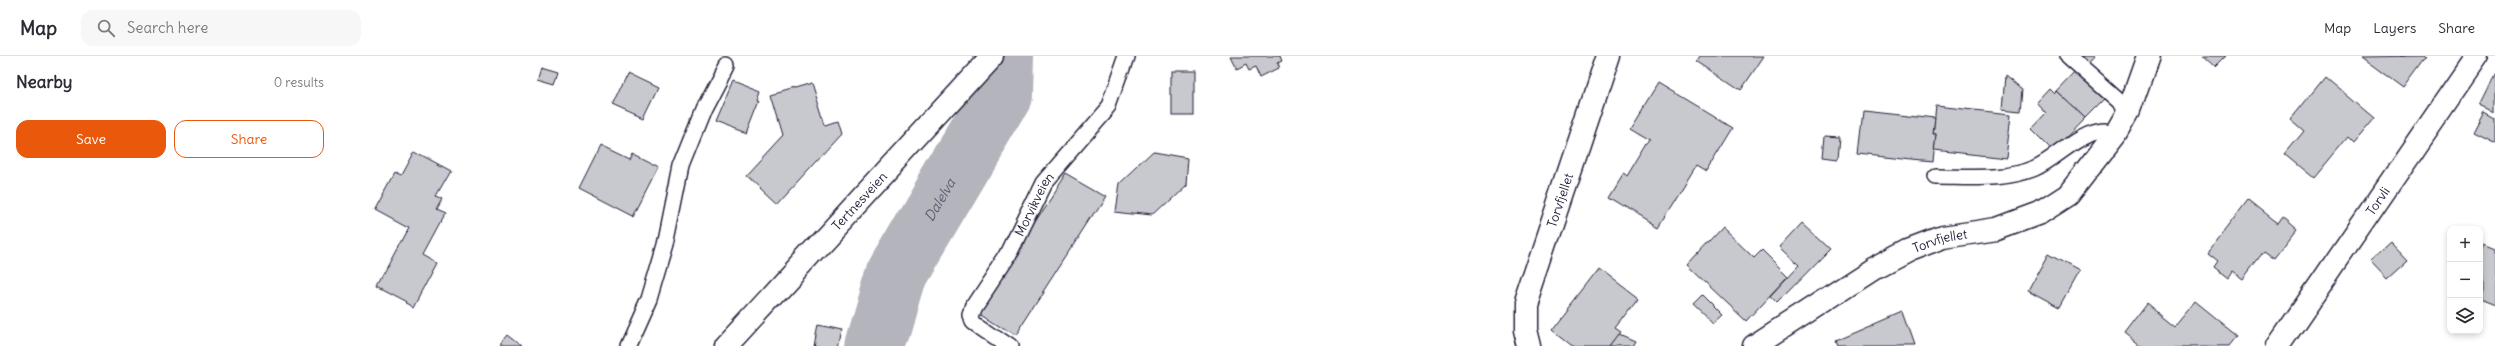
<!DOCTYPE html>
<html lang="en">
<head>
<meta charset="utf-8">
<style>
  body { margin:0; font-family:Delius,sans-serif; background:#f7f7f7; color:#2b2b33 }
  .controls { position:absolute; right:12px; bottom:12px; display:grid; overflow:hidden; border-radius:8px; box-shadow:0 2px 6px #0003 }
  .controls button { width:36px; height:36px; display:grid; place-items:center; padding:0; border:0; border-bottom:1px solid #e1e1e2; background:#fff; color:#2b2b33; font:20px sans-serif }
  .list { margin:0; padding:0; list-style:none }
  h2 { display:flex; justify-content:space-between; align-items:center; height:52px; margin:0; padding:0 16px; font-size:17px }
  h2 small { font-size:13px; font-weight:400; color:#7c7c81 }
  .actions { display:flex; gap:8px; padding:12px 16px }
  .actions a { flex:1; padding:9px 0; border:1px solid #ea580c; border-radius:12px; text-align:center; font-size:14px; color:#ea580c }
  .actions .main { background:#ea580c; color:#fff }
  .icon { flex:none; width:22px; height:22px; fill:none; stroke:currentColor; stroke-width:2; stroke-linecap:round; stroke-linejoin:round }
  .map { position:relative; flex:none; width:2155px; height:290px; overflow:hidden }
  header { display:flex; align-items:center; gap:24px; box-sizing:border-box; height:56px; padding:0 20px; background:#fff; border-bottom:1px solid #e1e1e2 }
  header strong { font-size:19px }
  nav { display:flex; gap:22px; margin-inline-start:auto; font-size:14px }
  .search { width:280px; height:36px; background:#f7f7f7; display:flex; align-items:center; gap:10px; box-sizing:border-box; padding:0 14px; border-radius:12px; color:#7c7c81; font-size:15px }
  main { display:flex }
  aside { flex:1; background:#fff }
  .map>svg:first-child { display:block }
</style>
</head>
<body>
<header>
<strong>Map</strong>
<div class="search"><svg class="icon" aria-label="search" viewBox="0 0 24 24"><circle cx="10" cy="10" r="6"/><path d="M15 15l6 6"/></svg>Search here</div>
<nav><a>Map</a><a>Layers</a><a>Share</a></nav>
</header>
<main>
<aside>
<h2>Nearby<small>0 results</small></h2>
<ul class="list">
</ul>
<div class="actions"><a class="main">Save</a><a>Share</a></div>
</aside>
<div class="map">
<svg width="2155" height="290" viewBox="0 0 2155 290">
  <rect width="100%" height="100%" fill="#fff"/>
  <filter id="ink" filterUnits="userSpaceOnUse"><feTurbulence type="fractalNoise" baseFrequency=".025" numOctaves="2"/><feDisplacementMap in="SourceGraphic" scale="8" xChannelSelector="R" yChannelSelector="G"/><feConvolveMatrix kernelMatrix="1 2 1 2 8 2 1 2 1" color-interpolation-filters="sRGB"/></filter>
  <g filter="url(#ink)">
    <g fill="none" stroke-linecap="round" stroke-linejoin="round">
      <path stroke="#b4b4bc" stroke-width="60" id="s1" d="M535,290L557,216L662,39L663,0"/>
    </g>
    <g fill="#c8c8cf" stroke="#22223b">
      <polygon points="891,0 939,0 941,5 937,7 939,12 921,21 916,10 909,13 906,7 897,12"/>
      <polygon points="1360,0 1424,0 1401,34 1357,5"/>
      <polygon points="1733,0 1755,0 1745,11"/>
      <polygon points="1864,0 1885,0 1875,10"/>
      <polygon points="2083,0 2085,2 2063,32 2021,1"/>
      <polygon points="201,10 218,15 214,28 197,23"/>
      <polygon points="1737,13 1766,41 1745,62 1716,35"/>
      <rect x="831" y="15" width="22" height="43"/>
      <polygon points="287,17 318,32 303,63 272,49"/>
      <polygon points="2155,18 2155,55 2140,48"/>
      <polygon points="1665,20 1682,34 1680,55 1662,53"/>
      <polygon points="1985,20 2035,62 2014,87 2008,81 1974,122 1945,98 1964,75 1950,63"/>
      <polygon points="393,24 421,35 418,44 420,45 407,78 375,66"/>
      <polygon points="472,27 485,69 497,65 501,78 437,148 406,119 443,79 431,39"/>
      <polygon points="1318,27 1393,72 1366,116 1356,110 1318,171 1269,141 1283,118 1288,121 1311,83 1291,71"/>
      <polygon points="1709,32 1714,37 1716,35 1745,62 1713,95 1691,73 1706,57 1696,46"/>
      <polygon points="1596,50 1671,58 1666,102 1594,94 1596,78 1593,78"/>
      <polygon points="1522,54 1595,62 1593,78 1596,78 1593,106 1517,98"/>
      <polygon points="2144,55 2155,61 2155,87 2133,76"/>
      <polygon points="1485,80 1500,81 1498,103 1483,101"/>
      <polygon points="260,90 289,104 292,98 318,111 293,160 239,132"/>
      <polygon points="74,95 111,115 96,141 102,144 96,155 105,159 84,198 98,206 74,251 36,231 68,171 35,153 55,116 61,119"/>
      <polygon points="814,96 848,102 846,127 812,159 775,155 779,129"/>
      <polygon points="725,118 765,141 676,279 637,254"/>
      <polygon points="1908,144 1938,168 1943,161 1957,173 1934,202 1924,195 1903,223 1892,215 1888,221 1874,210 1878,204 1868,196"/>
      <polygon points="1462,167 1490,193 1437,247 1430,240 1459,209 1440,191"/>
      <polygon points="1382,171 1414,202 1422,194 1448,220 1406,265 1347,209"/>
      <polygon points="2052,185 2069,203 2047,223 2030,205"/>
      <polygon points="2143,188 2155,193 2155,250 2140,244 2140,195"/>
      <polygon points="1708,198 1739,215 1719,251 1688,234"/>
      <polygon points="1259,212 1298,242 1275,272 1281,276 1270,290 1234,290 1212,273"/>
      <polygon points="1362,239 1382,259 1373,267 1353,248"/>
      <polygon points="1854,246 1896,280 1888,290 1799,290 1784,278 1807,248 1834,270"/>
      <polygon points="1563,256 1575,290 1498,290 1496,285"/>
      <polygon points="478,269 502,274 498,290 474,290"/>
      <polygon points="1279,278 1295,285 1292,290 1270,290"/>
      <polygon points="167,279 181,290 158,290"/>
    </g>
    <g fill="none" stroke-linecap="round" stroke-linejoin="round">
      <g stroke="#22223b" stroke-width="18">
        <g id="lane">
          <polyline points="1728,0 1789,54"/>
          <path d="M1596,121C1628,121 1664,125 1695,112C1720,101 1747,66 1776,77"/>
          <polyline points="288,290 309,243 325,189 341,110 364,53 387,9"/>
          <path id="s2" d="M669,290L634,266L632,260L635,250L668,200L704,126L769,51L787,0"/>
        </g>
      </g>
      <g stroke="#22223b" stroke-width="25">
        <g id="street">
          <path id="s3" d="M1189,290L1185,274V248L1268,0"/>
          <path id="s4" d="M1414,290L1533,213L1569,194L1603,181L1657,173L1700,157L1728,139L1776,77L1789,54L1808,0"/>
          <path id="s5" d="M1938,290L2137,0"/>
        </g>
      </g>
      <g stroke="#22223b" stroke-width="25">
        <g id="secondary">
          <path id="s6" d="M386,290L652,0"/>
        </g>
      </g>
      <use href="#lane" stroke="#fff" stroke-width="15"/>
      <use href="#street" stroke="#fff" stroke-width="22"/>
      <use href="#secondary" stroke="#fff" stroke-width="22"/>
    </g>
  </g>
  <g text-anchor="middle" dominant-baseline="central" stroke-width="3" stroke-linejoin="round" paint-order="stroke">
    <g font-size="13" fill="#22223b" stroke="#fff">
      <text stroke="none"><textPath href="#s3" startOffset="152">Torvfjellet</textPath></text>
      <text stroke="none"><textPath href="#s6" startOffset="197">Tertnesveien</textPath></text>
      <text stroke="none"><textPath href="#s5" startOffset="176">Torvli</textPath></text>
      <text stroke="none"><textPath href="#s2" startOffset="177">Morvikveien</textPath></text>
      <text stroke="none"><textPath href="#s4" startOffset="215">Torvfjellet</textPath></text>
    </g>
    <g font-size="14" font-style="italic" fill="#5c5c6f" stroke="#fff">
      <text stroke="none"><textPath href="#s1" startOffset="161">Dalelva</textPath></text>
    </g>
  </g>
</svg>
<div class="controls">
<button>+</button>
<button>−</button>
<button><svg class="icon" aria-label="layers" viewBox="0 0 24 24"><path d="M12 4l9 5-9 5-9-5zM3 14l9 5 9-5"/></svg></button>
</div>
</div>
</main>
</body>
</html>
